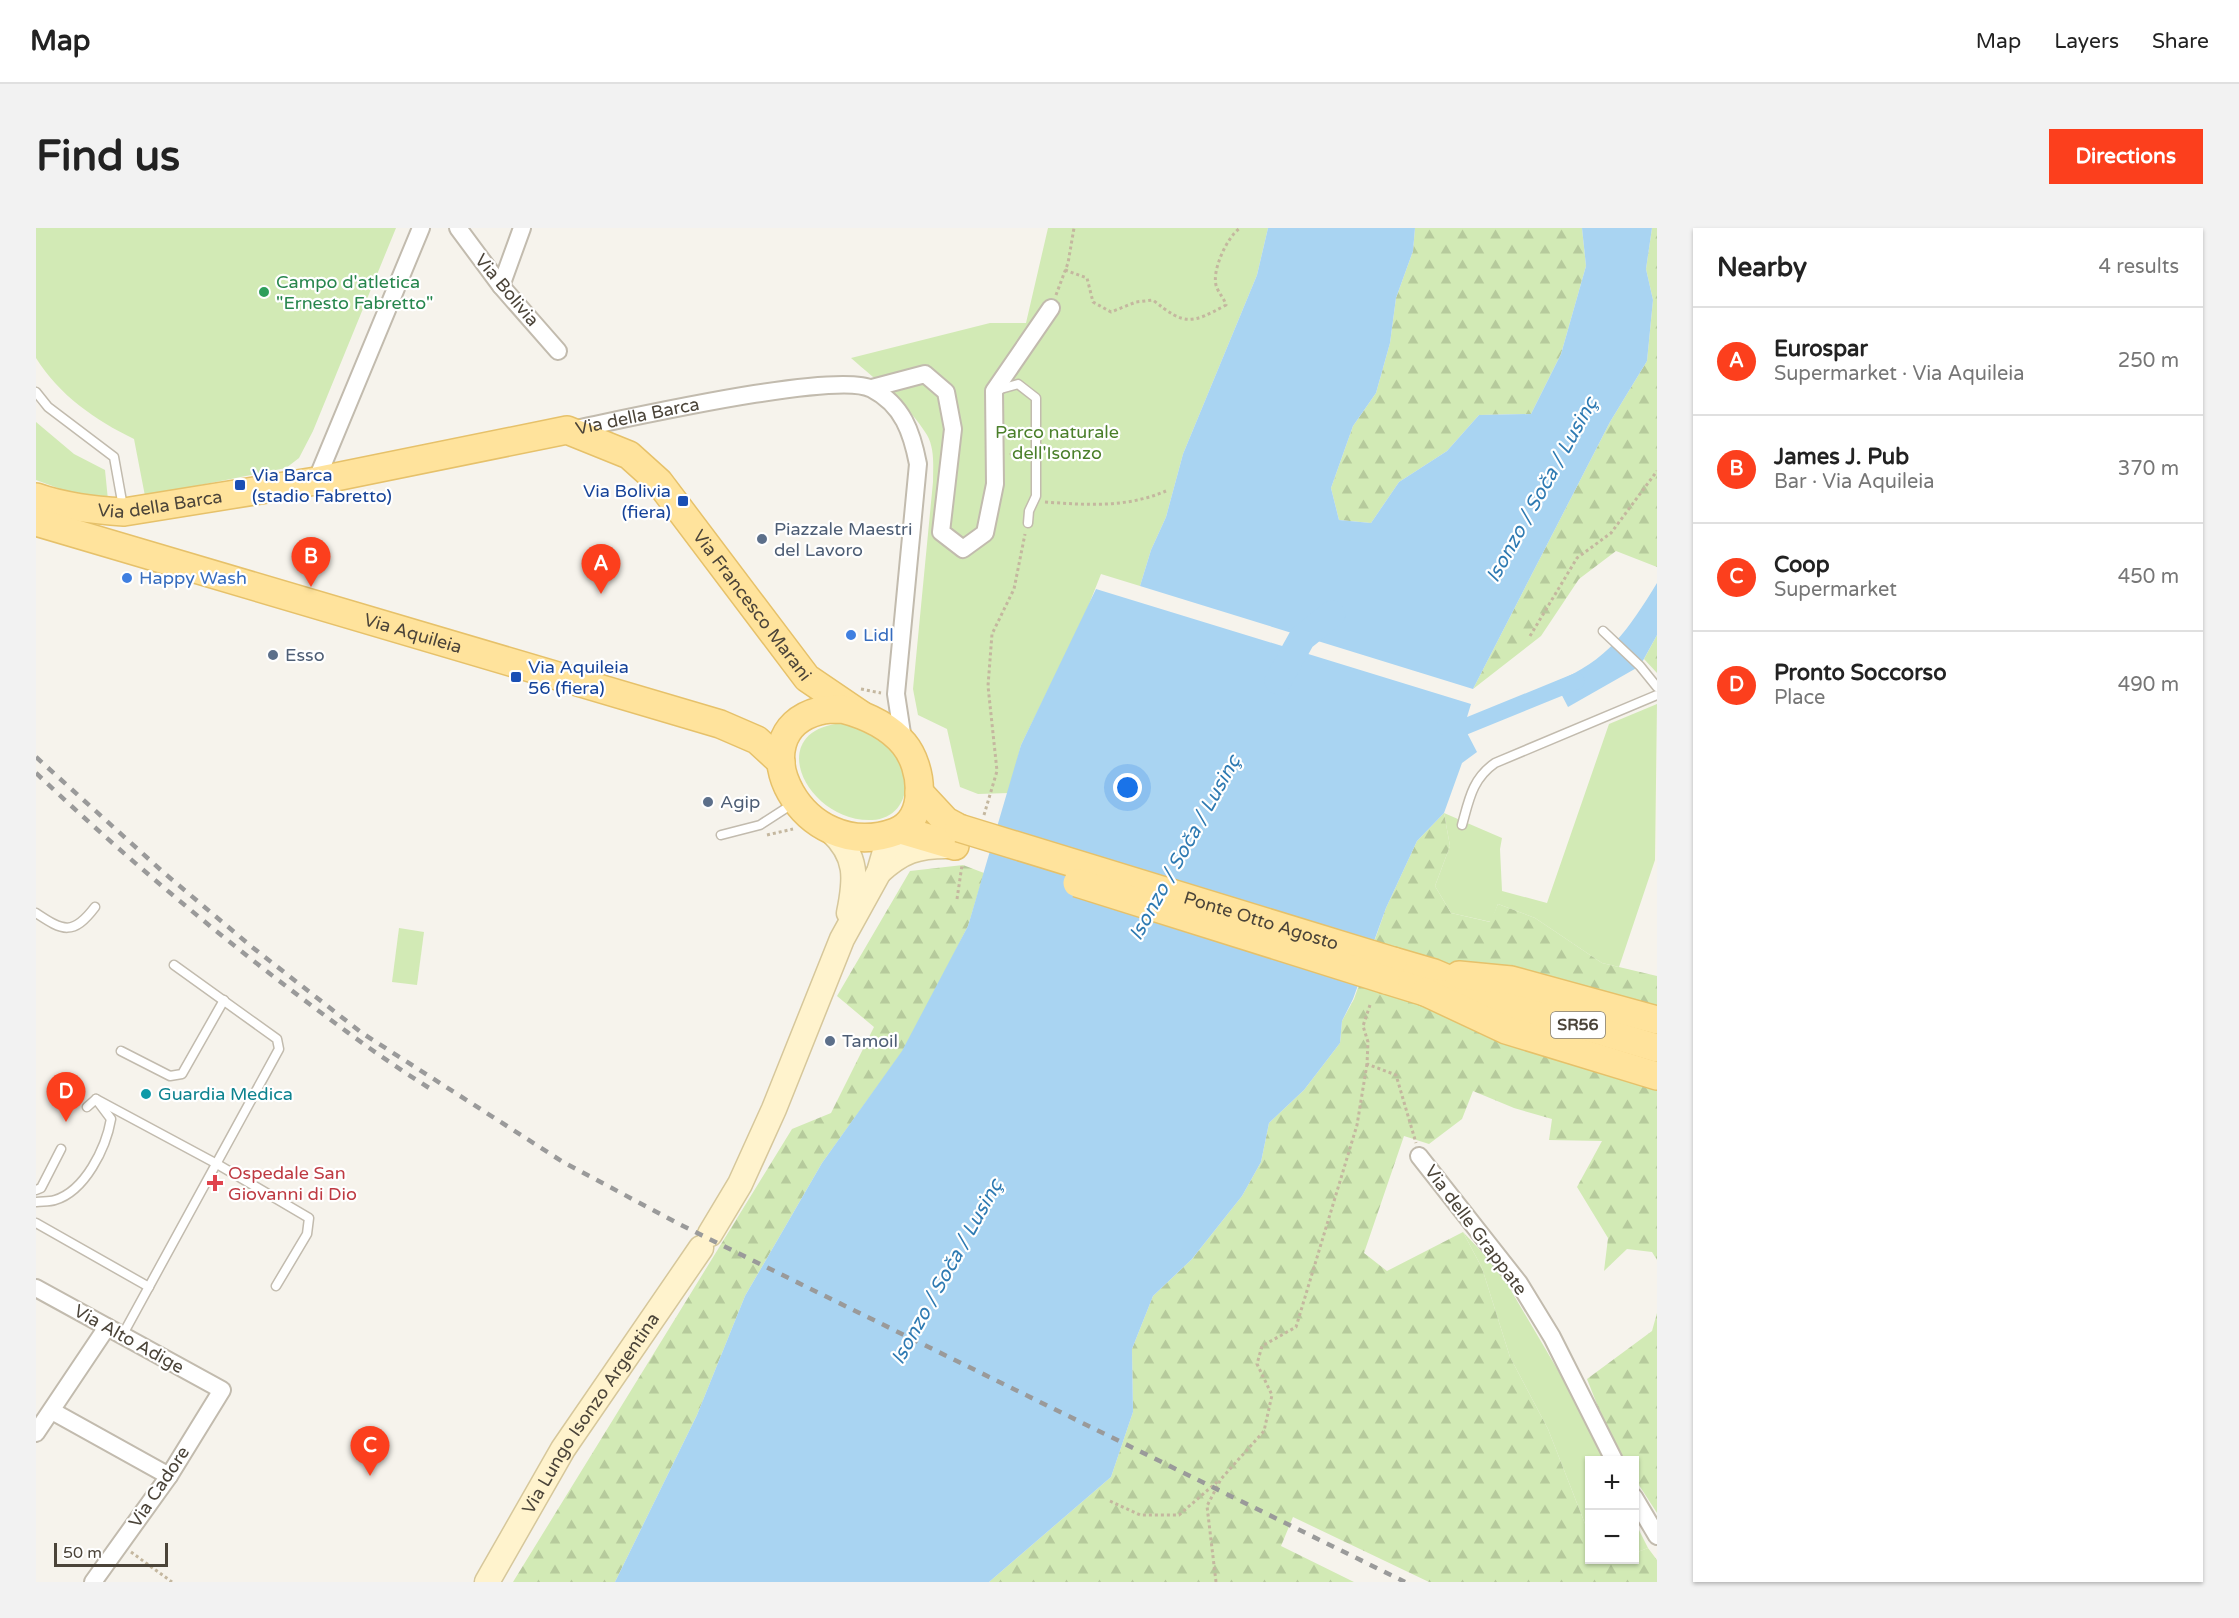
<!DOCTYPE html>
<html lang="en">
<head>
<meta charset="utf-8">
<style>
  body { margin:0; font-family:"Varela Round",sans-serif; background:#f2f2f2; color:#222 }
  .controls { position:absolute; right:18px; bottom:18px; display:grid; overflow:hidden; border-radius:0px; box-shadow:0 2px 4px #0004 }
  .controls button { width:54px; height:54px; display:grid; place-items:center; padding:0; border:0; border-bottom:2px solid #e0e0e0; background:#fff; color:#222; font:30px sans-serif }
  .scale { position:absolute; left:18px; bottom:15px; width:114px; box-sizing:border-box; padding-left:6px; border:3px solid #4b4439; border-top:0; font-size:16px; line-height:21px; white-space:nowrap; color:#4b4439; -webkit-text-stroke:4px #fff; paint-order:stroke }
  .you { position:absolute; left:1092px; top:560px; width:21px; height:21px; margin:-15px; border:4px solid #fff; border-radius:50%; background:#1a73e8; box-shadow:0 0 0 9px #1a73e833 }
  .badge { display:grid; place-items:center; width:39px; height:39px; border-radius:50%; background:#fc3f1d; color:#fff; font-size:20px; font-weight:700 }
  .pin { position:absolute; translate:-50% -50px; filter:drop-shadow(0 2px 3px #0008) }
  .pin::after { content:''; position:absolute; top:32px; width:21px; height:18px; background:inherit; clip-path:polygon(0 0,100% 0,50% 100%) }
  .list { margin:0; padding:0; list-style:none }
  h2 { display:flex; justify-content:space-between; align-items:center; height:78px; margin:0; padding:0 24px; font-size:26px }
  h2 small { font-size:20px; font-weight:400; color:#767676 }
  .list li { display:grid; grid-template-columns:39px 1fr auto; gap:18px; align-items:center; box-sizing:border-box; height:108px; padding:0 24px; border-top:2px solid #e0e0e0 }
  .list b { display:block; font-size:22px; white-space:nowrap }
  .list p { margin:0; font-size:20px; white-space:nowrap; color:#767676 }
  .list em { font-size:20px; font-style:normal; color:#767676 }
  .map { position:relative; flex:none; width:1621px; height:1354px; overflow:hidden; border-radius:0px }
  header { display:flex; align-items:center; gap:36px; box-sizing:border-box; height:84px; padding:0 30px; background:#fff; border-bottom:2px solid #e0e0e0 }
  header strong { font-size:28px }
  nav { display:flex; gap:33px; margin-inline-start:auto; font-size:21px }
  .intro { display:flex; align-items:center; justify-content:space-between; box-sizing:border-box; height:144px; padding:0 36px }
  h1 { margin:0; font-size:42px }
  .button { padding:15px 27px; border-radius:0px; background:#fc3f1d; color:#fff; font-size:21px; font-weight:700 }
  main { display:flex; gap:36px; padding:0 36px }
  aside { flex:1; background:#fff; border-radius:0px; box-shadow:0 2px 4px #0004 }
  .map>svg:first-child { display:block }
</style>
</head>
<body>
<header>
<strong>Map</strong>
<nav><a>Map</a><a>Layers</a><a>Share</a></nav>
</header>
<div class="intro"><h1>Find us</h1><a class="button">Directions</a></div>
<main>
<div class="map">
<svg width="1621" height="1354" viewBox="0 0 1621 1354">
  <defs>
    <pattern id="forest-firs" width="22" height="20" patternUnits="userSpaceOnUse" patternTransform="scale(1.5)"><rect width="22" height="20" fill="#d2eab5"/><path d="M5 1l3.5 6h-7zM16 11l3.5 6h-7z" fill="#b6ca9c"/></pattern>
  </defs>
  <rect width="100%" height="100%" fill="#f6f3ec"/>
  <g fill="#d2eab5">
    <path d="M0,0H360L277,203L263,230L250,240L109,268L98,211C59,192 23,167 0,130Z"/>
    <path d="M1012,0H1232L1221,47L1147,226L1130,289L1115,322L1104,358L1065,346L1048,389L985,517L973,565L942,566L924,559L911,501L882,487L877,461L897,254C897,239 899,221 891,207C873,177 841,153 815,130L954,95H990Z"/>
    <polygon points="0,194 38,226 69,242 72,272 38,266 0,252"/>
    <polygon points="1621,476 1619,632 1583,739 1566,735 1499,690 1462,676 1455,694 1415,685 1399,658 1414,618 1408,585 1466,610 1464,621 1466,663 1511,675 1573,496"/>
    <path d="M806,495C825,500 843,509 857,524C879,548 872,590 836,592C772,595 725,503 806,495Z"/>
    <polygon points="363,700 388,704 381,757 356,754"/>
    <polygon points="1427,1004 1463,1042 1530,1156 1568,1232 1554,1232 1553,1306 1512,1201 1474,1129 1446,1040"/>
    <polygon points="1598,1292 1612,1320 1599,1325 1598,1325"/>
  </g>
  <g fill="url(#forest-firs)">
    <polygon points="1379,0 1546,0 1550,38 1525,126 1495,186 1443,187 1411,223 1363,254 1335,295 1303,292 1295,260 1317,198 1340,165 1354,115 1360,70 1377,23"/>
    <polygon points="1616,0 1621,0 1621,339 1580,323 1543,351 1505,408 1437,461 1574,194 1611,133 1617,72 1610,41"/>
    <polygon points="1621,407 1621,445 1608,431"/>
    <polygon points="1408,585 1414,618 1399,658 1415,685 1454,694 1462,676 1499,690 1566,735 1621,748 1621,783 1491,747 1415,736 1363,723 1378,774 1473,814 1621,860 1621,1032 1616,1024 1591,1021 1568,1043 1572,1010 1541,959 1566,913 1513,912 1516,891 1478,880 1437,863 1426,891 1393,916 1368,908 1328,1025 1351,1043 1427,1004 1446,1040 1474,1129 1512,1201 1553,1306 1554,1332 1572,1332 1575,1334 1598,1332 1599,1325 1612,1320 1621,1332 1621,1354 1393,1354 1257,1289 1245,1318 1318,1354 953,1354 1075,1249 1097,1184 1096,1121 1117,1068 1156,1031 1206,968 1225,934 1233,895 1268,862 1304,815 1306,793 1318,771 1350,680 1381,613"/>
    <polygon points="927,637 948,645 932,698 892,777 866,824 786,935 709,1068 661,1187 579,1354 477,1354 756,901 795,885 838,799 801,768 874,643"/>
    <polygon points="1621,1085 1621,1285 1599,1251 1598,1232 1589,1232 1568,1194 1551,1151 1616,1103"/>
  </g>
  <g fill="#a9d4f2">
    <polygon points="1232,0 1379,0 1377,23 1360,70 1354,115 1340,165 1317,198 1295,260 1303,292 1335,295 1363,254 1411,223 1443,187 1495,186 1525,126 1550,38 1546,0 1616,0 1610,41 1617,72 1611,133 1574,194 1437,461 1104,358 1115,322 1130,289 1147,226 1221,47"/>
    <path d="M1621,355V407L1604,438L1532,479L1519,454C1572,433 1592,402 1621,355Z"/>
    <polygon points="1060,361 1435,476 1428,499 1441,524 1426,535 1408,585 1381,613 1350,680 1317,771 1306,793 1304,815 1268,862 1233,895 1225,934 1206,968 1156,1031 1117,1068 1096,1121 1097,1184 1075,1249 953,1354 579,1354 661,1187 709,1068 786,935 866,823 932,698 985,517"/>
  </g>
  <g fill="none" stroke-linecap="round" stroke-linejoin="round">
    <polyline stroke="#a9d4f2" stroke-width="16" points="1408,499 1428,499 1541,453"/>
    <polyline stroke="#a9d4f2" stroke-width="27" points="1242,453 1266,410 1296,386"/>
    <g stroke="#c2bbae" stroke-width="11">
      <g id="lane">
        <polyline points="961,162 982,156 1000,170 1000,268 993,283 992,295"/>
        <polyline points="0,164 12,179 78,229 87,279"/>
        <polyline points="1567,403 1604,438 1621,459"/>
        <path d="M1426,597C1433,572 1436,551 1459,535L1621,467"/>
        <polyline points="685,607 724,597 758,575"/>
        <path d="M0,685C27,703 37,708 59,679"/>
        <polyline points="85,823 134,848 146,846 188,772"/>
        <polyline points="60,871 181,936 273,990 271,1006 240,1058"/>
        <polyline points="0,962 5,960 25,921"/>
        <path d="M0,974C6,973 13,974 19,972C49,963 70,920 75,891L60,871L51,879"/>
        <polyline points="0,995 113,1059"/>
        <polyline points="86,1108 243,821 241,811 138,737"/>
      </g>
    </g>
    <g stroke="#c2bbae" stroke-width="20">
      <g id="street">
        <polyline points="422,0 465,58 522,123"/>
        <polyline points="465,58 486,0"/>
        <polyline points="836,160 889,146 910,164 917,201 905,304 927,321 949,305 959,256 958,163 1015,80"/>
        <path id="s1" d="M534,202C585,192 801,142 836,161C867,177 876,205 882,236L860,466L867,512"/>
        <polyline points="280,253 385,0"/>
        <polyline points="1383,928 1483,1055 1516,1109 1578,1232"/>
        <polyline points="0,1060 186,1162 133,1248 57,1354"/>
        <polyline points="16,1183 133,1248"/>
        <polyline points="0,1205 71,1099"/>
        <polyline points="1598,1269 1621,1308"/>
      </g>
    </g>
    <g stroke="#d6c79b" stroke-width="27">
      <g id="secondary">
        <path d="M795,603C822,628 820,651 813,685"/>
        <path d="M843,644C866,623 881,618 911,618"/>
        <polyline points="674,1006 704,956 738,881 806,711 843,644 854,606"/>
        <path id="s2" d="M451,1354L527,1221L665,1020"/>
      </g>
    </g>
    <g stroke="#e6c16a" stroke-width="30">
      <g id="primary">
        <path id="s3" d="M0,269C28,279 58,282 88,284L280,253L531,202L593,227L623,254L771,450L824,486"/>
        <path id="s4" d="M0,294L684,496L721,512L745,534"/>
        <path d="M806,481C829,487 852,497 868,516C887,539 893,591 859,604C766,638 699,505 783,483C790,481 798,481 806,481Z"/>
        <polyline points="883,564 910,593 923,600"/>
        <polyline points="865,602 919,618"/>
        <polyline points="1357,733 1398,745 1464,773 1621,820"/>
        <polyline points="1423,747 1475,752 1621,792"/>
        <polyline points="1350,752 1389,764 1407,766"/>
        <polyline points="1389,764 1470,802 1621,848"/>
      </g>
    </g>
    <g stroke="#c4b79f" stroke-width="3" stroke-dasharray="3 3" stroke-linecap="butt">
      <path d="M1029,42L1051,50L1057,74L1075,84L1100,74L1117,72C1149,98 1155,96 1190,77C1188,70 1184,67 1181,60C1174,45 1191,9 1204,0"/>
      <polyline points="1020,67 1032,35 1038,0"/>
      <polyline points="974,227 989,219"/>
      <path d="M1009,274C1051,277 1090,280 1130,263"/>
      <polyline points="1494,408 1541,330 1575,305 1621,243"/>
      <polyline points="825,461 845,465"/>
      <polyline points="948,587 961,543 952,458 956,406 978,361 989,306"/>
      <polyline points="731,607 757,601"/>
      <polyline points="921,671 926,637"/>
      <polyline points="1334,777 1327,798 1332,814 1331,836 1360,847 1380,915"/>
      <polyline points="1074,1273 1104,1287 1143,1287 1181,1254"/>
      <polyline points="95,1324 136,1354"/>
      <polyline points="1180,1354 1171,1278 1185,1251 1228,1203 1236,1167 1221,1136 1226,1118 1260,1099 1321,897 1331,836"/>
    </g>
    <use href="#lane" stroke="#fff" stroke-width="8"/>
    <use href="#street" stroke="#fff" stroke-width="16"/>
    <use href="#secondary" stroke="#fff3cd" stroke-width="24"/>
    <use href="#primary" stroke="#ffe39c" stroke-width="27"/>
    <g stroke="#9a9a9a" stroke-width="4.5" stroke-dasharray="8 8" stroke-linecap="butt">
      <polyline points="0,529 127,644 216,719 326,805 527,934 645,997 1369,1354"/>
      <path d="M0,545C77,618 158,687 242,752C293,791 343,829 398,863"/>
    </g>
    <g stroke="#e6c16a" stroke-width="30" stroke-linecap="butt">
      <g id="primary-bridge">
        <path id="s5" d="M923,600L1357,733"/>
        <polyline points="1041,655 1350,752"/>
      </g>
    </g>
    <use href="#primary-bridge" stroke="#ffe39c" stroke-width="27"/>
  </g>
  <circle fill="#2e9e5b" stroke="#fff" stroke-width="2" cx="228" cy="64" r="6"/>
  <g fill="#1a4fb4" stroke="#fff" stroke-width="2">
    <rect x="198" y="251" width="12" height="12" rx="3"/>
    <rect x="641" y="267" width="12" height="12" rx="3"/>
    <rect x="474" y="443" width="12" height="12" rx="3"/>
  </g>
  <g fill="#5c6f8a" stroke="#fff" stroke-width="2">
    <circle cx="726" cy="311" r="6"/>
    <circle cx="237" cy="427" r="6"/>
    <circle cx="672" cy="574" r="6"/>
    <circle cx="794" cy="813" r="6"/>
  </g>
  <g fill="#3f7fe0" stroke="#fff" stroke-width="2">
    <circle cx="91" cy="350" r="6"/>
    <circle cx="815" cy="407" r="6"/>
  </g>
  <circle fill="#0f9aa8" stroke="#fff" stroke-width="2" cx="110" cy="866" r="6"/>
  <path fill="#e0444e" stroke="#fff" stroke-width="2" d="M176 946h6v6h6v6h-6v6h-6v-6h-6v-6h6z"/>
  <g text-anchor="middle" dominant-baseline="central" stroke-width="4.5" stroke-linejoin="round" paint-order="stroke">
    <rect fill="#fff" stroke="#817c74" stroke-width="1.5" x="1515" y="784" width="54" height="26" rx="4.5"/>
    <g font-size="16" font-weight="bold" fill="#4b4439">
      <text x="1542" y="797">SR56</text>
    </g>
    <g font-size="18" fill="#27864d" stroke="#fff" text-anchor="start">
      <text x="240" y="54">Campo d'atletica<tspan x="240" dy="21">"Ernesto Fabretto"</tspan></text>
    </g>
    <g font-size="18" fill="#4b4439" stroke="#fff">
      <text transform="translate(471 62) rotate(50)">Via Bolivia</text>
      <text stroke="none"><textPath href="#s1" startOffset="69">Via della Barca</textPath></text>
      <text stroke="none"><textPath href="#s3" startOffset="126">Via della Barca</textPath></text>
      <text stroke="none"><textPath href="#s3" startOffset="802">Via Francesco Marani</textPath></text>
      <text stroke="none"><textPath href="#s4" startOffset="393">Via Aquileia</textPath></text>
      <text stroke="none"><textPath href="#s5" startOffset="316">Ponte Otto Agosto</textPath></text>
      <text transform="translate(1440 1002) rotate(53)">Via delle Grappate</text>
      <text transform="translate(93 1111) rotate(29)">Via Alto Adige</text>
      <text stroke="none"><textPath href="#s2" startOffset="198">Via Lungo Isonzo Argentina</textPath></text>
      <text transform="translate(123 1259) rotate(-56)">Via Cadore</text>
    </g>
    <g font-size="18" fill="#4a7f2a" stroke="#fff">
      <text x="1021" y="204">Parco naturale<tspan x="1021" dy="21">dell'Isonzo</tspan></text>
    </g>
    <g font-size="18" fill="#164399" stroke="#fff" text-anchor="start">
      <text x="216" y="247">Via Barca<tspan x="216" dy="21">(stadio Fabretto)</tspan></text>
      <text x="635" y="263" text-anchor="end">Via Bolivia<tspan x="635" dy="21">(fiera)</tspan></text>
      <text x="492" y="439">Via Aquileia<tspan x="492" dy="21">56 (fiera)</tspan></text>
    </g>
    <g font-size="18" fill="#4e5e75" stroke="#fff" text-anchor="start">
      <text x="738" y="301">Piazzale Maestri<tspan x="738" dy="21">del Lavoro</tspan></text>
      <text x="249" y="427">Esso</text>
      <text x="684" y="574">Agip</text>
      <text x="806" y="813">Tamoil</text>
    </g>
    <g font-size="18" fill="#366cbe" stroke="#fff" text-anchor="start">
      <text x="103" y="350">Happy Wash</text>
      <text x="827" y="407">Lidl</text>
    </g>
    <g font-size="18" fill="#0d838f" stroke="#fff" text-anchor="start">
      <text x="122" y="866">Guardia Medica</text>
    </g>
    <g font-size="18" fill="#be3a42" stroke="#fff" text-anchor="start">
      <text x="192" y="945">Ospedale San<tspan x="192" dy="21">Giovanni di Dio</tspan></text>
    </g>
    <g font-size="20" font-style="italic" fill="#2e7ab2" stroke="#fff">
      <text transform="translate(1506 262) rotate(-61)">Isonzo / Soča / Lusinç</text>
      <text transform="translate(1149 620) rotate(-61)">Isonzo / Soča / Lusinç</text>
      <text transform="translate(911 1044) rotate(-61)">Isonzo / Soča / Lusinç</text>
    </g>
  </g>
</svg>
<div class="controls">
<button>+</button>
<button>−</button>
</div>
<div class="scale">50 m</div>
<div class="you"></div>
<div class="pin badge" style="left:565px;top:366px">A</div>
<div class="pin badge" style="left:275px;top:359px">B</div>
<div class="pin badge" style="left:334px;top:1248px">C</div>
<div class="pin badge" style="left:30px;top:894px">D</div>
</div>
<aside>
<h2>Nearby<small>4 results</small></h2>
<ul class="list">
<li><span class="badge">A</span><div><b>Eurospar</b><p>Supermarket · Via Aquileia</p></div><em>250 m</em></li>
<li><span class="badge">B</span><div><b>James J. Pub</b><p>Bar · Via Aquileia</p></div><em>370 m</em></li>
<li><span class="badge">C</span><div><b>Coop</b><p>Supermarket</p></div><em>450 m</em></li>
<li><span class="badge">D</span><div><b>Pronto Soccorso</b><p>Place</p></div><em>490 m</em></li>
</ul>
</aside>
</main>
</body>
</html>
